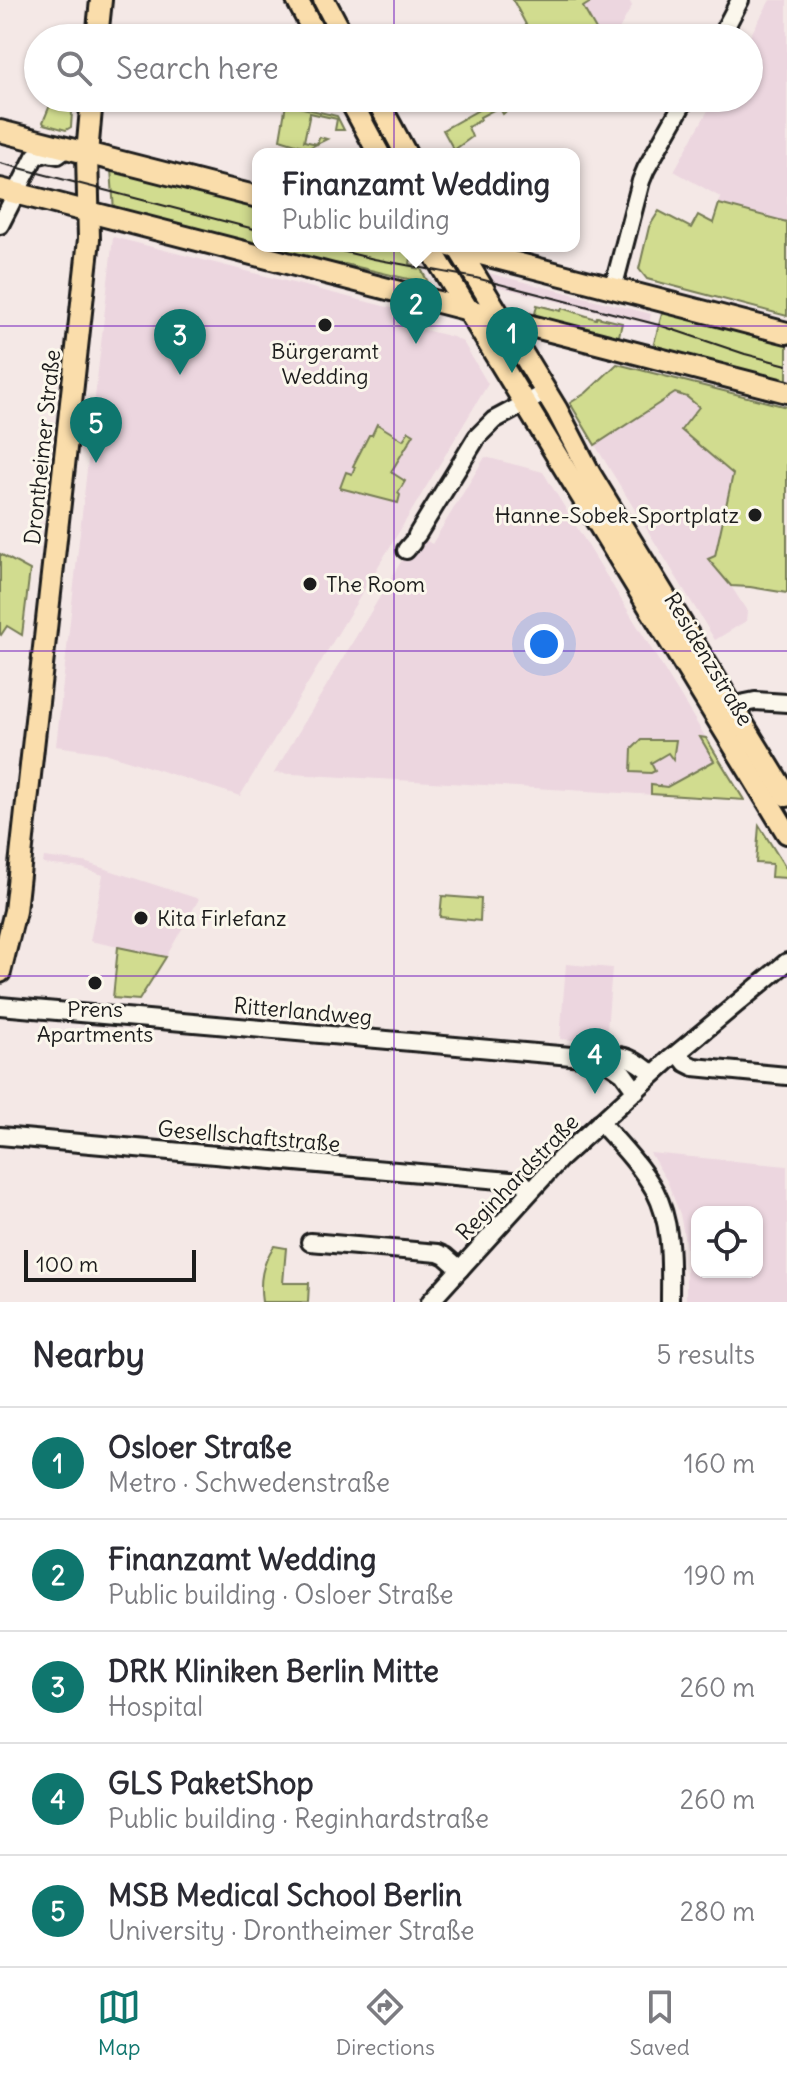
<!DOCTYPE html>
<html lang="en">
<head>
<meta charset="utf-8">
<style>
  body { margin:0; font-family:Delius,sans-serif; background:#f7f7f7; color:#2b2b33 }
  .controls { position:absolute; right:24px; bottom:24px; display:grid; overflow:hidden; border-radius:16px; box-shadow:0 2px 6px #0004 }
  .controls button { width:72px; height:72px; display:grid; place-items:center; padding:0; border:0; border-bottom:2px solid #e1e1e2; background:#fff; color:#2b2b33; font:40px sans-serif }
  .scale { position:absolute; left:24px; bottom:20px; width:172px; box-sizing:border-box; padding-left:8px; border:4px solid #1c1c1c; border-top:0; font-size:22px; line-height:28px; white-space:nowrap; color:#1c1c1c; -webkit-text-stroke:6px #fbf7ec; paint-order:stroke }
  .you { position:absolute; left:544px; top:644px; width:28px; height:28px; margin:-20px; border:6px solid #fff; border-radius:50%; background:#1a73e8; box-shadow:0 0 0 12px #1a73e833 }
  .badge { display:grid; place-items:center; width:52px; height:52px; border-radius:50%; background:#0f766e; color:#fff; font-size:26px; font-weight:700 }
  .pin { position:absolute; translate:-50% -66px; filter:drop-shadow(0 2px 4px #0008) }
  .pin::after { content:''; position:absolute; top:42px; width:28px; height:24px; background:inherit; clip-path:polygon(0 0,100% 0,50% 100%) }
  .popup { position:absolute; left:252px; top:148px; width:328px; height:104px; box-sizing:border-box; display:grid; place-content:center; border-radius:16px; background:#fff; filter:drop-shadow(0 2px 6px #0005); font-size:26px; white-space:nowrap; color:#7c7c81 }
  .popup b { font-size:30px; color:#2b2b33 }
  .popup::after { content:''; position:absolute; left:50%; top:100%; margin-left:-16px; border:16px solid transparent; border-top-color:#fff }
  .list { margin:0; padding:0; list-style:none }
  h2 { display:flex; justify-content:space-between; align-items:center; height:104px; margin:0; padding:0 32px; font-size:34px }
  h2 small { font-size:26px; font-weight:400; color:#7c7c81 }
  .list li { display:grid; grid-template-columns:52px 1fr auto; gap:24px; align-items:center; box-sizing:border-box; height:112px; padding:0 32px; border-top:2px solid #e1e1e2 }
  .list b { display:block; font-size:30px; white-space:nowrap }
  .list p { margin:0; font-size:26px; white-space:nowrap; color:#7c7c81 }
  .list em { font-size:26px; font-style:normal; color:#7c7c81 }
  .icon { flex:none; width:44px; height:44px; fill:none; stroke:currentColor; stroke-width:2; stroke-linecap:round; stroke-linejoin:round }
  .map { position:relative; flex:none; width:787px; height:1302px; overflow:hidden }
  .search { position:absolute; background:#fff; box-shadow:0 2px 6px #0004; left:24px; right:24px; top:24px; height:88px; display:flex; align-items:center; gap:20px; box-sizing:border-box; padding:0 28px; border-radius:44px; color:#7c7c81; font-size:30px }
  .sheet { height:664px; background:#fff }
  nav { display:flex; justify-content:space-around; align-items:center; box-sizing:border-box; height:112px; border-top:2px solid #e1e1e2; background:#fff; font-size:22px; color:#7c7c81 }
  nav a { display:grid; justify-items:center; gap:4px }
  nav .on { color:#0f766e }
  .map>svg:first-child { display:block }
</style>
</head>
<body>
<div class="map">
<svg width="787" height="1302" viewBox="0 0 787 1302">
  <rect width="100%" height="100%" fill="#f4e8e6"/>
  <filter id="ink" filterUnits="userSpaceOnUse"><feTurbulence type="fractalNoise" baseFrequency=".0125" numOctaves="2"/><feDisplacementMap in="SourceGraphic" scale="16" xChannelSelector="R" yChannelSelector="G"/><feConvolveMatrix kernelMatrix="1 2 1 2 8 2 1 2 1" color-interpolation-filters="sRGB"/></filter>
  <g filter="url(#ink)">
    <g fill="#ecd6df" fill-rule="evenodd">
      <polygon points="594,0 629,0 632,6 614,38 601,38 583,7"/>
      <polygon points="770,0 787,0 787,222 719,204 720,197 674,171 715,98 749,98 749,38"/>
      <polygon points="113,237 415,314 413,327 453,337 463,342 488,384 240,796 105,753 56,746"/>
      <polygon points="480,271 651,314 649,324 488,284"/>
      <polygon points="676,393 687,397 699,407 682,430 733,473 715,556 708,560 731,586 747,611 746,621 715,640 595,445"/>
      <polygon points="485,457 543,472 744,800 274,773 417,535 432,544"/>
      <polygon points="44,857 84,862 199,899 166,957 90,941 103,875 82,868 43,864"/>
      <polygon points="566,964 612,968 606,1043 560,1039"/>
      <path d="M650,1153L787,1166V1302H686V1247L680,1214L667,1181ZM697,1212H757V1272H697Z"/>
    </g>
    <g fill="#d1dc8f" stroke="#767c56" stroke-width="2">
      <polygon points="513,0 594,0 583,7 600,37 533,38"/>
      <polygon points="53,98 73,98 71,127 66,130 44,124 43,122"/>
      <polygon points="500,98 520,99 519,102 512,106 503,114 499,107 480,117 481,120 468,127 472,137 454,150 443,130"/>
      <polygon points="286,104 337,116 344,130 335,130 337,119 310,113 304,141 317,144 319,137 327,139 309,148 280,139"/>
      <polygon points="111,169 258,205 258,246 407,246 414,258 411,258 410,264 414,265 414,268 421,269 429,284 345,264 315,263 114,211"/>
      <polygon points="719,204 787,222 787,316 647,279 639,269 649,227 659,211 691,228 698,215 713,223"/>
      <polygon points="537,305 561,311 562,308 596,319 597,317 622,323 618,340 534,318"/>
      <polygon points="668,311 787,341 787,384 658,350 654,343 662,314"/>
      <polygon points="617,364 787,407 787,593 750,587 731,586 708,559 715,556 733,474 681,430 699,407 687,397 675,393 595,445 570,403 586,393"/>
      <polygon points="377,424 403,440 409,431 414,434 391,472 405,481 398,493 400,495 398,503 340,488 346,472 352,474 355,467 353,466 369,435 372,435"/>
      <polygon points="0,554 30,570 22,635 7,626 1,635 0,634"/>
      <polygon points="700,737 706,738 744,800 651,794 651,785 667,787 714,761"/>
      <polygon points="641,740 676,740 673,760 668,753 651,763 655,771 651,773 631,772 632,749"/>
      <polygon points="759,825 787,870 787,878 771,877 772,864 756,863"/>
      <polygon points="442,896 481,899 480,921 440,917"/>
      <polygon points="118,947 166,957 139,1000 113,998"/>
      <path d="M274,1246L286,1248L283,1283H309L308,1302H262C259,1281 262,1264 274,1246Z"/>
    </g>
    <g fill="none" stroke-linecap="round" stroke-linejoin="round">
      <g stroke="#1c1c1c" stroke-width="22">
        <g id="minor">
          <polyline points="720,38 740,0"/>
          <polyline points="0,225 35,156 47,153 58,155 62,152"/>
          <polyline points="613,289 641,181 646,169 686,98"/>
          <polyline points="417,535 477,437 494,420 546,392"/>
          <polyline points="406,550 412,543"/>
          <polyline points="721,708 755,701 787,703"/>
          <path d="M0,1006L594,1058C602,1059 608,1056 615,1056C630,1055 642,1066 653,1074"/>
          <polyline points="678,1053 686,1063 694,1067 787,1076"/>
          <polyline points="603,1059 623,1073 636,1091"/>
          <path d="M600,1122C619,1143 641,1166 655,1191C673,1225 670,1265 670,1302"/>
          <polyline points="0,1136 522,1182 531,1190"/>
          <polyline points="310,1242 438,1253 445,1256 460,1269"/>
          <polyline points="430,1302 560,1159 669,1060 787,962"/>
        </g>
      </g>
      <g stroke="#1c1c1c" stroke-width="26">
        <g id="major">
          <polyline points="297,0 317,38"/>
          <polyline points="324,0 344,38"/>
          <polyline points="97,38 101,0"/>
          <polyline points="349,98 379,154"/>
          <polyline points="376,98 406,154"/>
          <polyline points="0,131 258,197"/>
          <polyline points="0,189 787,392"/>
          <polyline points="429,246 787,833"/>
          <polyline points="450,246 787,333"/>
          <polyline points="457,246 557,410 590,474 787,796"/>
          <polyline points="0,972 15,911 89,239 87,154 92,98"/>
        </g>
      </g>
      <use href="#minor" stroke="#fbf7ec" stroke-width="16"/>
      <use href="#major" stroke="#faddab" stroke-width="20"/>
      <g stroke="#1c1c1c" stroke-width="2">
        <polyline points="0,163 258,230"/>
        <polyline points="321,246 374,259 476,278 659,325 745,354 787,365"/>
      </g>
    </g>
  </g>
  <path fill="none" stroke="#7b2cbf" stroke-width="2" stroke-opacity="0.55" d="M394,0V38M394,98V1302M0,326H787M0,651H787M0,976H787"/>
  <g fill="#1c1c1c" stroke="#fbf7ec" stroke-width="3">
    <circle cx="325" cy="325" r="8"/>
    <circle cx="755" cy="515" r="8"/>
    <circle cx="310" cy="584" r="8"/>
    <circle cx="141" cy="918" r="8"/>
    <circle cx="95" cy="983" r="8"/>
  </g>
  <g text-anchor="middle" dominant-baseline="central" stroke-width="6" stroke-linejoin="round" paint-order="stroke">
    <g font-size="22" fill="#1c1c1c" stroke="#fbf7ec">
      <text x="325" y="351">Bürgeramt<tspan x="325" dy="25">Wedding</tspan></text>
      <text x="739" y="515" text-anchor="end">Hanne-Sobek-Sportplatz</text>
      <text x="326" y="584" text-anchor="start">The Room</text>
      <text x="157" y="918" text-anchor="start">Kita Firlefanz</text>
      <text x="95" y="1009">Prens<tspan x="95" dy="25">Apartments</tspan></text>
    </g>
    <g font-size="22" fill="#1c1c1c" stroke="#fbf7ec">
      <text transform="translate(42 447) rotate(-84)">Drontheimer Straße</text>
      <text transform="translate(709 659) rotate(59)">Residenzstraße</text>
      <text transform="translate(303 1011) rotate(5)">Ritterlandweg</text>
      <text transform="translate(249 1136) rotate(5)">Gesellschaftstraße</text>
      <text transform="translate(517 1177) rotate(-46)">Reginhardstraße</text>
    </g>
  </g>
</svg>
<div class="controls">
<button><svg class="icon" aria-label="locate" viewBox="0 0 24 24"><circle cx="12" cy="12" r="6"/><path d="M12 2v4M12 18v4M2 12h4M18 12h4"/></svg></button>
</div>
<div class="scale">100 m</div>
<div class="you"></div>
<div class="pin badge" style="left:512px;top:373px">1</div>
<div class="pin badge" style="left:416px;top:344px">2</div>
<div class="popup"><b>Finanzamt Wedding</b>Public building</div>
<div class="pin badge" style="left:180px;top:375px">3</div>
<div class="pin badge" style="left:595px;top:1094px">4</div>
<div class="pin badge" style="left:96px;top:463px">5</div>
<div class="search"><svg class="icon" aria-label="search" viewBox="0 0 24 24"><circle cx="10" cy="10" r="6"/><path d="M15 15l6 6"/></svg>Search here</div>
</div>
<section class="sheet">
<h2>Nearby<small>5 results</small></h2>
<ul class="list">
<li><span class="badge">1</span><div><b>Osloer Straße</b><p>Metro · Schwedenstraße</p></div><em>160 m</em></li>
<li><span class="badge">2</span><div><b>Finanzamt Wedding</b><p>Public building · Osloer Straße</p></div><em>190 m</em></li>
<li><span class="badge">3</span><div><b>DRK Kliniken Berlin Mitte</b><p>Hospital</p></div><em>260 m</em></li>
<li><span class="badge">4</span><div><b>GLS PaketShop</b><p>Public building · Reginhardstraße</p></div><em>260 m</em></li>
<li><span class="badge">5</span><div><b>MSB Medical School Berlin</b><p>University · Drontheimer Straße</p></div><em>280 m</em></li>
</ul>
</section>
<nav>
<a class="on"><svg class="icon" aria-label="map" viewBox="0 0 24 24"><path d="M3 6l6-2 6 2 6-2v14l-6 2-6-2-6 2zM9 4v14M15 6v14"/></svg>Map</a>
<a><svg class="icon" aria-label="directions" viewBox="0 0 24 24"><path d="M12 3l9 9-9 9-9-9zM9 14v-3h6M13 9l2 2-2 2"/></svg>Directions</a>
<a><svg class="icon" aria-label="saved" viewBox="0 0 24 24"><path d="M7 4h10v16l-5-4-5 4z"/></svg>Saved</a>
</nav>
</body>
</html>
